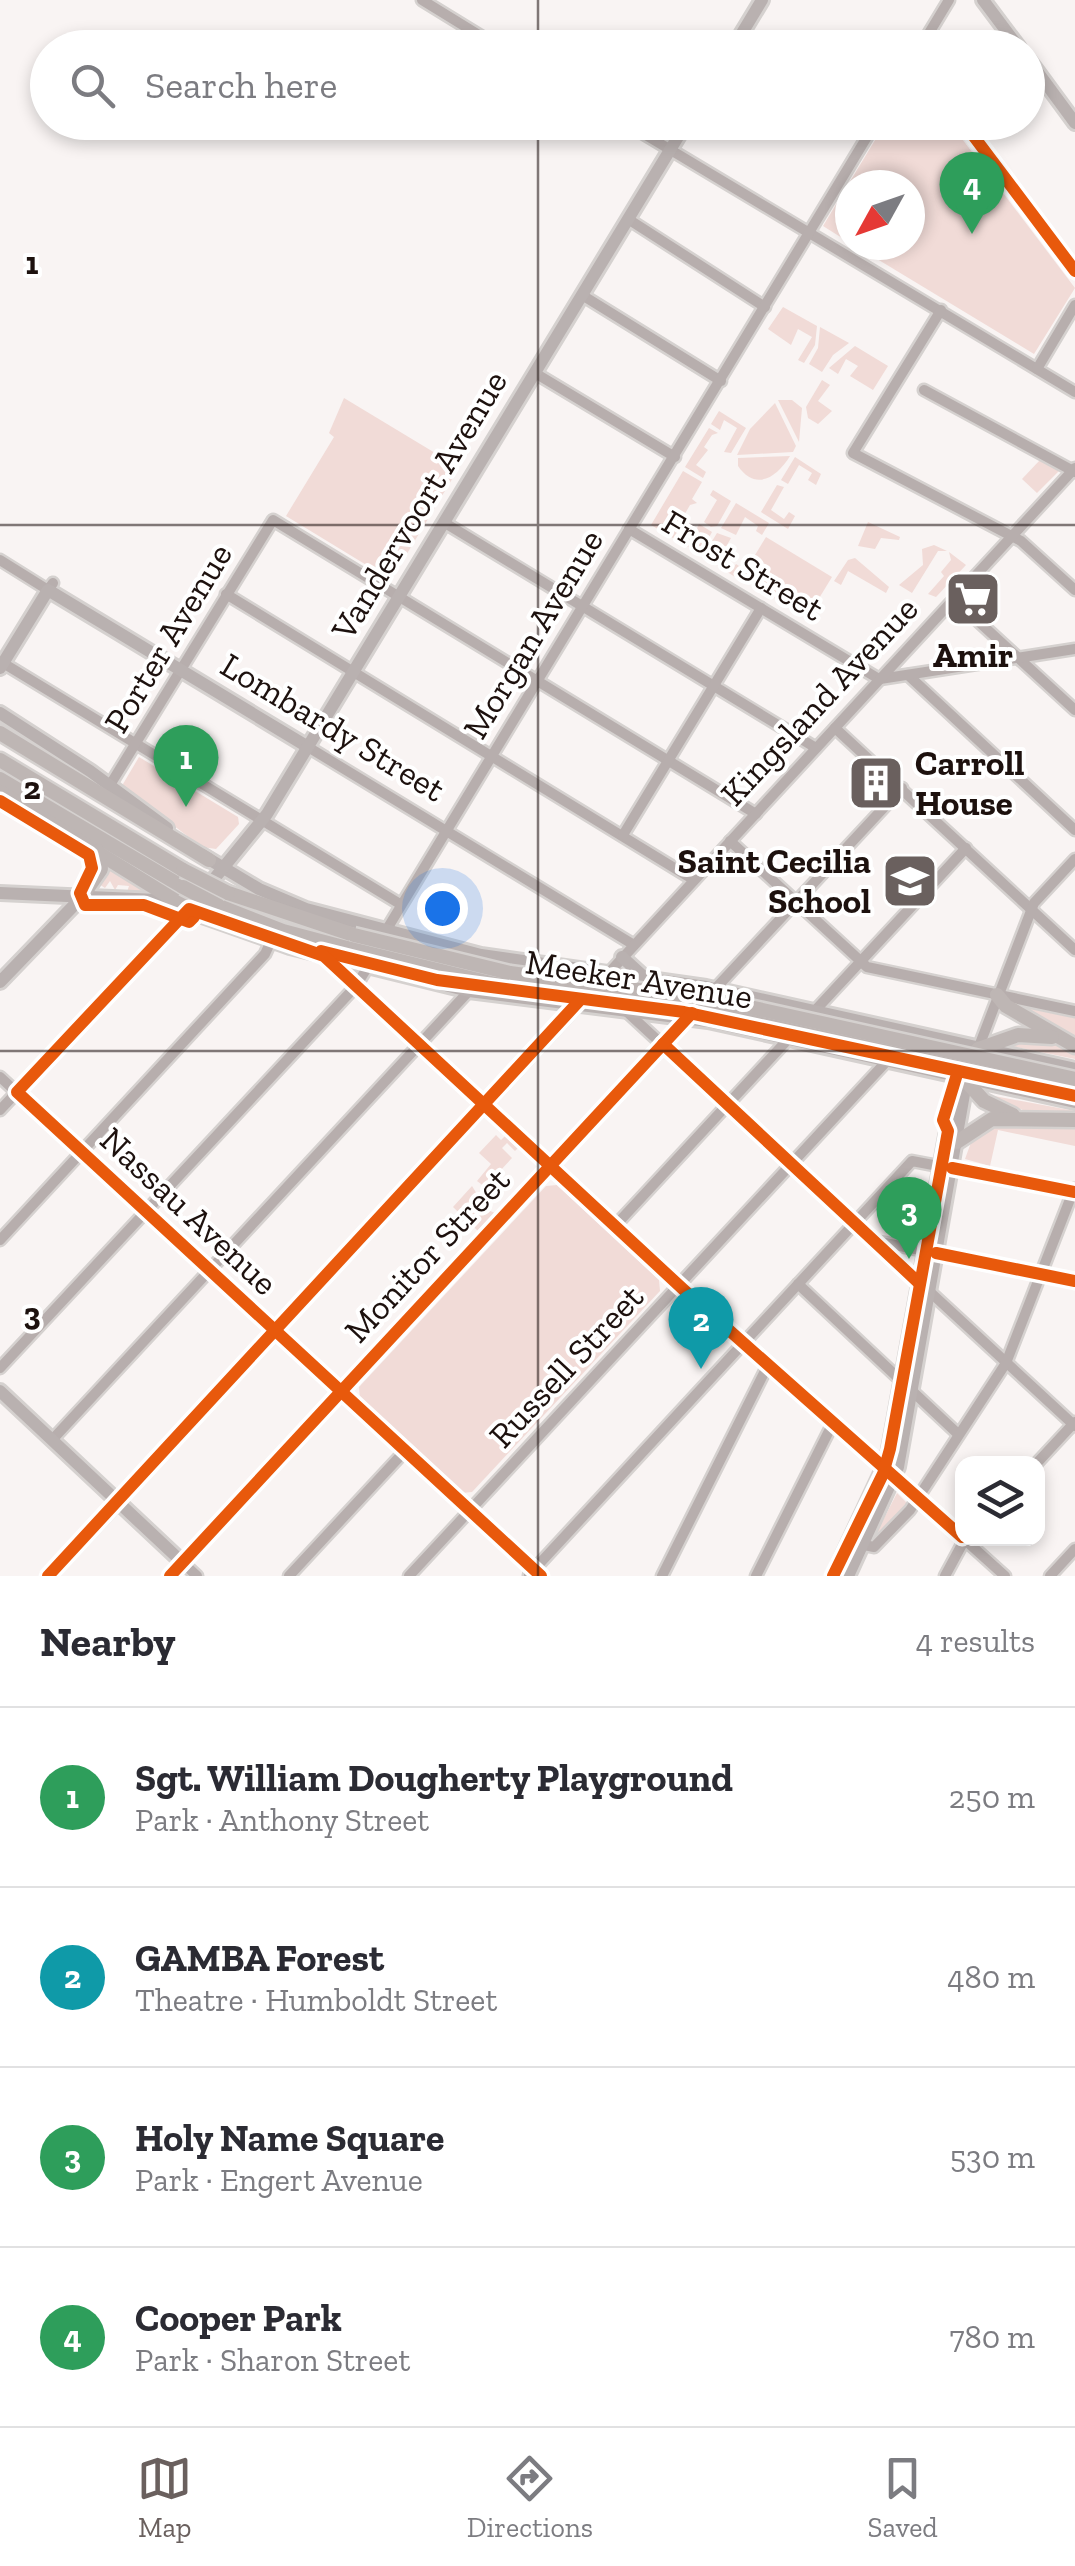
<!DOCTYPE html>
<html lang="en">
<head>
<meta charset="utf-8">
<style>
  body { margin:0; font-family:"Zilla Slab",serif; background:#f7f7f7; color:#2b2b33 }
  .controls { position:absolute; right:30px; bottom:30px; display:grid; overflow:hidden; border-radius:20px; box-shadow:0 5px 15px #0003 }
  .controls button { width:90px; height:90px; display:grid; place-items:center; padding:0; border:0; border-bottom:2px solid #e1e1e2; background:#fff; color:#2b2b33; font:50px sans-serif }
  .compass { position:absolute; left:835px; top:170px; width:90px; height:90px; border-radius:50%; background:#fff; box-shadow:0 5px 15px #0003; rotate:230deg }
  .you { position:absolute; left:442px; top:908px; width:35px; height:35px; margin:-25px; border:8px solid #fff; border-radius:50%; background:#1a73e8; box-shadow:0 0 0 15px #1a73e833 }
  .badge { display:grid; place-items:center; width:65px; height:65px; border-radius:50%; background:#6a605e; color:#fff; font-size:32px; font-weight:700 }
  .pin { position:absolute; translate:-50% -82px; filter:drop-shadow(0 2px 5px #0008) }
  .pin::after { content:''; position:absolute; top:52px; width:35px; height:30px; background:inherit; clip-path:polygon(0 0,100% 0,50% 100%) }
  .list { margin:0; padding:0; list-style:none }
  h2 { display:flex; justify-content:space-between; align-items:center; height:130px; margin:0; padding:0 40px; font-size:42px }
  h2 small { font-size:32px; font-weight:400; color:#7c7c81 }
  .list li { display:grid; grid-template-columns:65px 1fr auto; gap:30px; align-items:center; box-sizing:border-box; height:180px; padding:0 40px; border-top:2px solid #e1e1e2 }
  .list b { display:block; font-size:38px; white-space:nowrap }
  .list p { margin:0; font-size:32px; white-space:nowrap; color:#7c7c81 }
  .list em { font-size:32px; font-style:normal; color:#7c7c81 }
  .icon { flex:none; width:55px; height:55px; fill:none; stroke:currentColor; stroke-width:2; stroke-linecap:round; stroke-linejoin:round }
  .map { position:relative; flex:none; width:1075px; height:1576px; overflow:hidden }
  .search { position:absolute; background:#fff; box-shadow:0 5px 15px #0003; left:30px; right:30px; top:30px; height:110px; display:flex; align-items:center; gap:25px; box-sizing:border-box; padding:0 35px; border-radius:55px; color:#7c7c81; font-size:38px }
  .sheet { height:850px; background:#fff }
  nav { display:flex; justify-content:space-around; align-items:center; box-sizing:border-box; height:140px; border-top:2px solid #e1e1e2; background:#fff; font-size:28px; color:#7c7c81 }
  nav a { display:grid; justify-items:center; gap:5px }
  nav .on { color:#6a605e }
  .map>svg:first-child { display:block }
</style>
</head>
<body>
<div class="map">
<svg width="1075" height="1576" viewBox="0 0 1075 1576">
  <rect width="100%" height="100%" fill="#f9f4f3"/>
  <g fill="#f1dbd7">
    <polygon points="886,122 950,123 1075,288 1034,354 854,245 910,245 910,185 850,185 850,243 823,226"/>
    <polygon points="783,307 817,326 815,345 804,363 798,360 812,337 798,329 791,345 768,329"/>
    <polygon points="820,327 849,343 833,355 822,372 809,364 818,348"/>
    <polygon points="855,346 888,366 873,390 850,376 858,366 846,359 838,374 829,368"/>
    <polygon points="822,380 830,385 818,401 832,411 818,424 808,418 806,407"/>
    <polygon points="344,398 455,465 457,471 391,580 286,516 334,437 329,433"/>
    <polygon points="778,400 792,400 802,408 799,442"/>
    <polygon points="775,403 796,446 793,452 737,455 750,429"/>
    <polygon points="719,411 746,428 731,453 724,452 737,428 724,420 720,430 711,424"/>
    <polygon points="709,428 718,433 712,435 704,447 708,450 696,465 706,472 703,478 685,467"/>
    <path d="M790,456C777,477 756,492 738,466V458Z"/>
    <polygon points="795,457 821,474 816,485 808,480 812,473 799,465 788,484 781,480"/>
    <polygon points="1040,460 1059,471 1037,493 1022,479"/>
    <polygon points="683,471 702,482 692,499 697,503 690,505 683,517 687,520 676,534 690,543 699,524 712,532 700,554 651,525"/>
    <polygon points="777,485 784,487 771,510 784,519 789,512 795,516 788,529 761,512"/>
    <polygon points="713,490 731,501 717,526 711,527 704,522 717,500 710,495"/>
    <polygon points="736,503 769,523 762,535 756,531 758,526 745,517 736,535 721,528"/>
    <polygon points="868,522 900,537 899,540 881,538 875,549 858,546"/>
    <polygon points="717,533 731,538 718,561 732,570 736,564 742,568 735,577 703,556"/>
    <polygon points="766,537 832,577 807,618 741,578"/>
    <polygon points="934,545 947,551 938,551 912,593 899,585 923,565 922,549"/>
    <polygon points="949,552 966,565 936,597 928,594 944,576 941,572 951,560"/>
    <polygon points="855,558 889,587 886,593 848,571 841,585 834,581 848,560"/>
    <polygon points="139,757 238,817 239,824 216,849 202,847 125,789 123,784"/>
    <polygon points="107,866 167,898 126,895 129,886 118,885 115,890 110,881 105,888 99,884"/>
    <polygon points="1022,1007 1075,1018 1075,1039"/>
    <polygon points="1016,1039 1059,1043 1075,1050 1075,1059 1006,1045"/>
    <polygon points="989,1095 1075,1111 1075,1114 1034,1115"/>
    <polygon points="987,1125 1075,1125 1075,1146 998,1130 990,1166 965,1159 973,1137"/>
    <polygon points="496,1135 501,1140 506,1135 519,1147 515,1151 507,1143 502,1148 512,1158 485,1187 477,1181 491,1164 479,1153"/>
    <polygon points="557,1185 659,1280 660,1291 472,1492 462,1493 360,1399 359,1387 546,1186"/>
    <polygon points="472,1186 480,1199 476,1205 495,1213 478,1231 453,1207"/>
    <polygon points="897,1493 908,1504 880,1535 877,1532"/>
  </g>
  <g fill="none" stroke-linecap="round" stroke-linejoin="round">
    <g stroke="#d5d1cf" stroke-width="15">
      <g id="minor">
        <polyline points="422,0 500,48"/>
        <polyline points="920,48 949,0"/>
        <polyline points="624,122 1075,392"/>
        <polyline points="963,122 1075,271"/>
        <polyline points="628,219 765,307"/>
        <polyline points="582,295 721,381"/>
        <polyline points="941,310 853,453 1021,541 1075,590"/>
        <polyline points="1037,369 1075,305"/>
        <polyline points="535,373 675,457"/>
        <polyline points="924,390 1075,472"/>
        <polyline points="445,523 816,748"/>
        <polyline points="629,529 879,679"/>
        <polyline points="0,560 48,590 53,583"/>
        <polyline points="226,594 694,880"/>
        <polyline points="954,599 1075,710"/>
        <polyline points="3,663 400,904"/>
        <polyline points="908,675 1075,830"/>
        <polyline points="880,679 1075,649"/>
        <polyline points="835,728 1075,950"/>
        <polyline points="308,747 634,945"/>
        <polyline points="110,785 273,520 756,814"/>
        <polyline points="623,835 761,608"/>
        <polyline points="730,841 867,967 1075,1011"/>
        <polyline points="384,934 876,122"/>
        <polyline points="325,956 685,1291 962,1537"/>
        <polyline points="605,977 1075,468"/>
        <polyline points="715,989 902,788"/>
        <polyline points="626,1011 1075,1426"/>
        <polyline points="810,1016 966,848"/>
        <polyline points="978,1049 1034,903 1075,859"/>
        <polyline points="0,1077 541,1576"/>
        <polyline points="0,1110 189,909"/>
        <polyline points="615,1226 792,1035"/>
        <polyline points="0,1240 265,954 271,941"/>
        <polyline points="875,1241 1075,1281"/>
        <polyline points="798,1284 958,1434"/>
        <polyline points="0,1368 356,986 370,963"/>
        <polyline points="52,1440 469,991"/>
        <polyline points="1036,1464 1075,1422"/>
        <polyline points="118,1501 580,1003"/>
        <polyline points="964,1539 1005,1576"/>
        <polyline points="864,1545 874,1547 910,1510 1006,1363 1074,1189"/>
        <polyline points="529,1575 912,1161 1075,1192"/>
        <polyline points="197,1576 182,1562 688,1018"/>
        <polyline points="289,1576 404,1452"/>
        <polyline points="409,1576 886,1062"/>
        <polyline points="662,1576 768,1365"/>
        <polyline points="756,1576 833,1423"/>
        <polyline points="945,1576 965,1539"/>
        <polyline points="1050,1576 1075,1549"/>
      </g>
    </g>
    <g stroke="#d5d1cf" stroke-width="18">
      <g id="major">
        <polyline points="983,0 1019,48"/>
        <polyline points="733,48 762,0"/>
        <polyline points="1028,59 1075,123"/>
        <polyline points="0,668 48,590 308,747"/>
        <polyline points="0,713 90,771 167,828"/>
        <polyline points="202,855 259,889 306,909 481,955 706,987 1075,1069"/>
        <polyline points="205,890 267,814 687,122"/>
        <polyline points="0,893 157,900 290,947 469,991 708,1021 1075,1102"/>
        <polyline points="622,957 646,979"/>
        <polyline points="0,982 81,898"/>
        <polyline points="0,1391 182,1562 170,1576"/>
        <polyline points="48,1576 118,1501"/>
        <polyline points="833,1576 887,1460 946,1136 968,1075"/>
        <polyline points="848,1576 898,1467 966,1083"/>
      </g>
    </g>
    <g stroke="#d5d1cf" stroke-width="19">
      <g id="highway">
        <polyline points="0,733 209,860"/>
        <polyline points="0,760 183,870"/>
        <polyline points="0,779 183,887"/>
        <polyline points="0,792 189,909"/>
        <polyline points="228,893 354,935"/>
        <polyline points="81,898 101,869 98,851"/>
        <polyline points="219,906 283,931 347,948"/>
        <polyline points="997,995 1006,1006 1075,1046"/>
        <polyline points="978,1049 1018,1035 1052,1037"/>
        <polyline points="966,1081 984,1101 1013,1115"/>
        <polyline points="957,1142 992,1119 1075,1120"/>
      </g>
    </g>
    <use href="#minor" stroke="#b7aead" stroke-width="10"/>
    <use href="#major" stroke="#b9b1b0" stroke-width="12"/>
    <use href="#highway" stroke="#beb6b4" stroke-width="14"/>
    <g stroke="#d5d1cf" stroke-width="19" stroke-linecap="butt">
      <g id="highway-bridge">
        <polyline points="183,870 228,893"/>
        <polyline points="183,887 219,906"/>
        <polyline points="354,935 510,973 722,1001 1075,1079"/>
        <polyline points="347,948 495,984 713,1013 1075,1093"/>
      </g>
    </g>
    <use href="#highway-bridge" stroke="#beb6b4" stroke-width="14"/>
    <g stroke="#fff" stroke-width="19">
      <g id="cycleway">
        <polyline points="963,122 1075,271"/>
        <polyline points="0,801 89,855 92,868 80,893 85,905 144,905 189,922 194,917"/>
        <polyline points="321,951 437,980 684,1012 1075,1096"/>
        <polyline points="663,1044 919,1283"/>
        <polyline points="952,1168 1075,1192"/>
        <polyline points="936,1253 1075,1281"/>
        <polyline points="48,1576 581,999"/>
        <polyline points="170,1576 692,1013"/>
        <polyline points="541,1576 17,1092 189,909 324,956 685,1291 962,1537"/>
        <polyline points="833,1576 883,1474 890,1449 948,1131 943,1120 958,1071"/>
      </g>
    </g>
    <use href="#cycleway" stroke="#e8590c" stroke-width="12"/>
  </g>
  <path fill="none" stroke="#1d110e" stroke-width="2.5" stroke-opacity="0.55" d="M538,0V48M538,122V1576M0,525H1075M0,1051H1075"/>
  <defs>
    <g id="supermarket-square" transform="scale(2.875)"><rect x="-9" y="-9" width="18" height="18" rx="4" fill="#6a605e" stroke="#fff"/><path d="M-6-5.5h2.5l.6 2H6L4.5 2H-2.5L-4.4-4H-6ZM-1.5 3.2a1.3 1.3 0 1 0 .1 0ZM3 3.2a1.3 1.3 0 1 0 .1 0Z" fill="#fff"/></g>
    <g id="building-square" transform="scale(2.875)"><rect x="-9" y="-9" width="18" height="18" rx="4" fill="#6a605e" stroke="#fff"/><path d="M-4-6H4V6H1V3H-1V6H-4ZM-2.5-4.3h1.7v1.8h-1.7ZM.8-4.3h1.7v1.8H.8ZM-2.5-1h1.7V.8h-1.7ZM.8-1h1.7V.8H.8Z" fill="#fff"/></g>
    <g id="school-square" transform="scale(2.875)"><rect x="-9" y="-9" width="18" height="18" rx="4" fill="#6a605e" stroke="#fff"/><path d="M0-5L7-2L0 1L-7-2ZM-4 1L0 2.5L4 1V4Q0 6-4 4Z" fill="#fff"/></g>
  </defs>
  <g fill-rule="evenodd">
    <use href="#supermarket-square" x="973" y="599"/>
    <use href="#building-square" x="876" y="783"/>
    <use href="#school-square" x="910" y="881"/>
  </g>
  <g text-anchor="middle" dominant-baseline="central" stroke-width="8" stroke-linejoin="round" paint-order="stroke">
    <g font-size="35" fill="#1d110e" stroke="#fff">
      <text transform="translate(419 505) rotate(-59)">Vandervoort Avenue</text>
      <text transform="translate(743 565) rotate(31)">Frost Street</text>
      <text transform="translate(533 634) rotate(-59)">Morgan Avenue</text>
      <text transform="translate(168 638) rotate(-59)">Porter Avenue</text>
      <text transform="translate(819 701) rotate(-47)">Kingsland Avenue</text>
      <text transform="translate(333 727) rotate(31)">Lombardy Street</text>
      <text transform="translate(639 979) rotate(9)">Meeker Avenue</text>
      <text transform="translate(189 1211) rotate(43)">Nassau Avenue</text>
      <text transform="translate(427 1255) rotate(-47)">Monitor Street</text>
      <text transform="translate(566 1366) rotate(-47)">Russell Street</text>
    </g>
    <g font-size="35" font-weight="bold" fill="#1d110e" stroke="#fff">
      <text x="973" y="655">Amir</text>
      <text x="915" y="763" text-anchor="start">Carroll<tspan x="915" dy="40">House</tspan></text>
      <text x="871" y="861" text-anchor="end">Saint Cecilia<tspan x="871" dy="40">School</tspan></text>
    </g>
  </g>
  <g font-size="32" text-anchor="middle" font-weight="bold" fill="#1d110e" stroke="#fff" stroke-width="8" stroke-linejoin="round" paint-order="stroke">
    <text x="32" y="274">1</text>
    <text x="32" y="799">2</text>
    <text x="32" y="1325">3</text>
  </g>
</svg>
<div class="controls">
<button><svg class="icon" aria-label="layers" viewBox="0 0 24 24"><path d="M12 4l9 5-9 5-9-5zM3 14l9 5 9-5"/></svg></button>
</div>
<svg class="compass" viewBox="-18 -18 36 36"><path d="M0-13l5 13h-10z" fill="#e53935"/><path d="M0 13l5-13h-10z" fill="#7c7c81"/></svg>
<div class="you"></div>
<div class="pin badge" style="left:186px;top:807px;background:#2e9e5b">1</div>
<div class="pin badge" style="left:701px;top:1369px;background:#0f9aa8">2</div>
<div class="pin badge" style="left:909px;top:1259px;background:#2e9e5b">3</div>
<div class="pin badge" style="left:972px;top:234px;background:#2e9e5b">4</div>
<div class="search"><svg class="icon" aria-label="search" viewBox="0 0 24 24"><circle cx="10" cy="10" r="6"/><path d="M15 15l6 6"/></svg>Search here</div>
</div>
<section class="sheet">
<h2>Nearby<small>4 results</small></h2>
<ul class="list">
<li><span class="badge" style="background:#2e9e5b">1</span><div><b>Sgt. William Dougherty Playground</b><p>Park · Anthony Street</p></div><em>250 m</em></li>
<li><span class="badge" style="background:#0f9aa8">2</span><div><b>GAMBA Forest</b><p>Theatre · Humboldt Street</p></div><em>480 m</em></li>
<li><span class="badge" style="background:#2e9e5b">3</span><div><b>Holy Name Square</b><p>Park · Engert Avenue</p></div><em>530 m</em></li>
<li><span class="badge" style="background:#2e9e5b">4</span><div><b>Cooper Park</b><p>Park · Sharon Street</p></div><em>780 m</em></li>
</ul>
</section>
<nav>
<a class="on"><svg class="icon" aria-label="map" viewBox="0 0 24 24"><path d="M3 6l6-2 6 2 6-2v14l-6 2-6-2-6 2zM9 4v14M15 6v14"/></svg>Map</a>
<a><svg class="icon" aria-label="directions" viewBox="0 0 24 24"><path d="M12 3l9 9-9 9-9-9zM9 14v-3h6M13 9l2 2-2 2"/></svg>Directions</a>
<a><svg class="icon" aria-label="saved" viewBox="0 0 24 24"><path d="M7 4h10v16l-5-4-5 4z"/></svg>Saved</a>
</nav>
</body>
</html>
